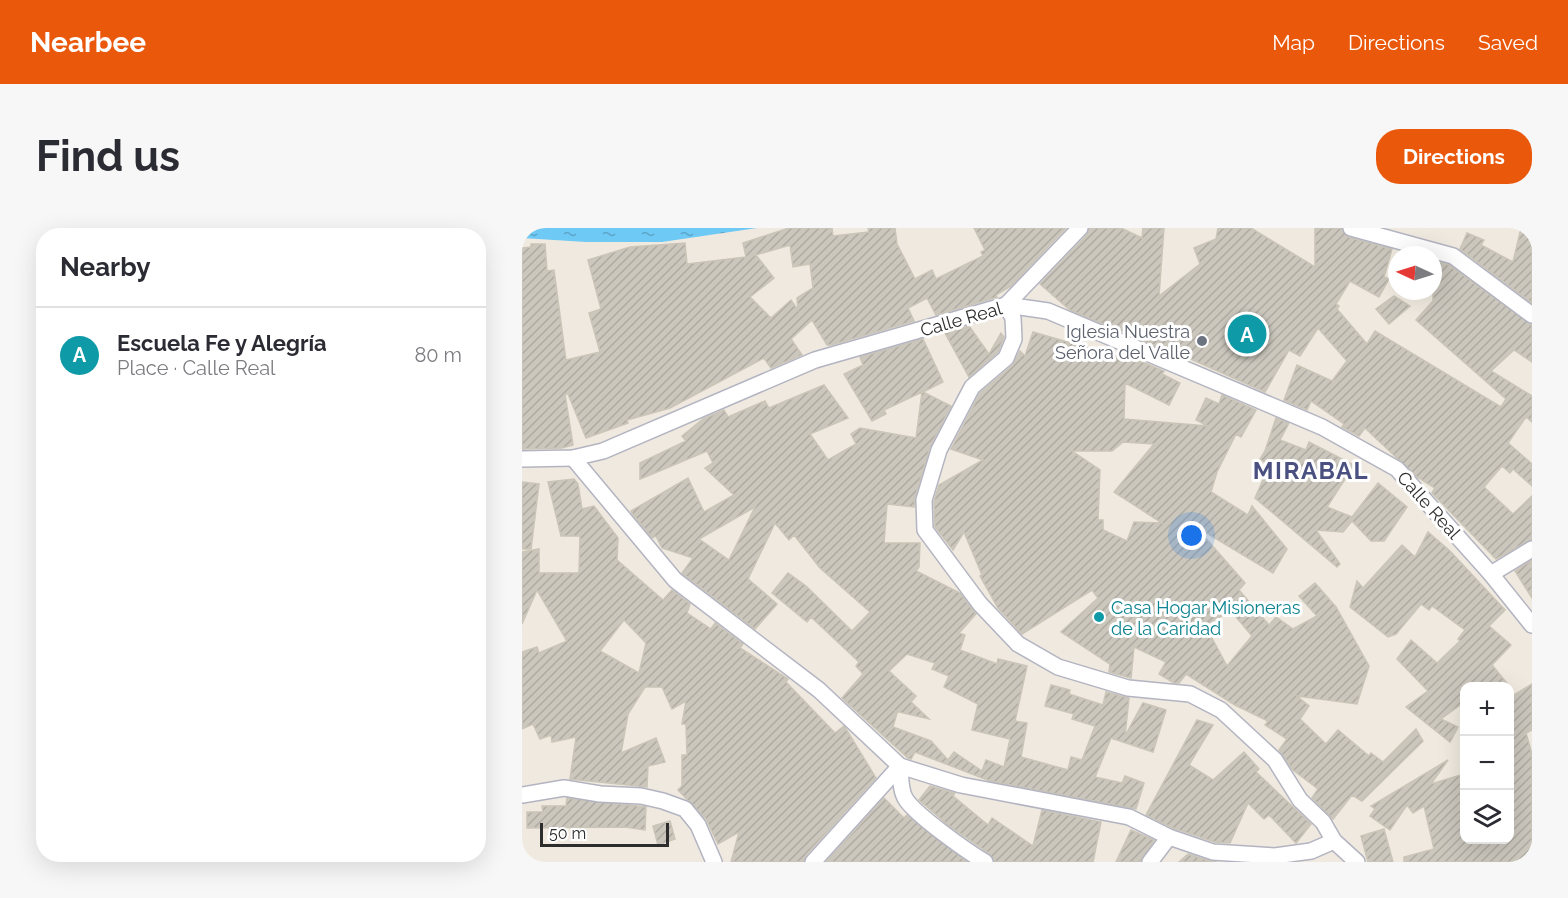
<!DOCTYPE html>
<html lang="en">
<head>
<meta charset="utf-8">
<style>
  body { margin:0; font-family:Raleway,sans-serif; background:#f7f7f7; color:#2b2b33 }
  .controls { position:absolute; right:18px; bottom:18px; display:grid; overflow:hidden; border-radius:12px; box-shadow:0 6px 24px #0002 }
  .controls button { width:54px; height:54px; display:grid; place-items:center; padding:0; border:0; border-bottom:2px solid #e1e1e2; background:#fff; color:#2b2b33; font:30px sans-serif }
  .compass { position:absolute; left:866px; top:18px; width:54px; height:54px; border-radius:50%; background:#fff; box-shadow:0 6px 24px #0002; rotate:274deg }
  .scale { position:absolute; left:18px; bottom:15px; width:129px; box-sizing:border-box; padding-left:6px; border:3px solid #2d2d2d; border-top:0; font-size:16px; line-height:21px; white-space:nowrap; color:#2d2d2d; -webkit-text-stroke:4px #fff; paint-order:stroke }
  .you { position:absolute; left:670px; top:308px; width:21px; height:21px; margin:-15px; border:4px solid #fff; border-radius:50%; background:#1a73e8; box-shadow:0 0 0 9px #1a73e833 }
  .badge { display:grid; place-items:center; width:39px; height:39px; border-radius:50%; background:#ea580c; color:#fff; font-size:20px; font-weight:700 }
  .pin { position:absolute; translate:-50% -50%; border:3px solid #fff; box-shadow:0 2px 6px #0006 }
  .list { margin:0; padding:0; list-style:none }
  h2 { display:flex; justify-content:space-between; align-items:center; height:78px; margin:0; padding:0 24px; font-size:26px }
  h2 small { font-size:20px; font-weight:400; color:#7c7c81 }
  .list li { display:grid; grid-template-columns:39px 1fr auto; gap:18px; align-items:center; box-sizing:border-box; height:96px; padding:0 24px; border-top:2px solid #e1e1e2 }
  .list b { display:block; font-size:22px; white-space:nowrap }
  .list p { margin:0; font-size:20px; white-space:nowrap; color:#7c7c81 }
  .list em { font-size:20px; font-style:normal; color:#7c7c81 }
  .icon { flex:none; width:33px; height:33px; fill:none; stroke:currentColor; stroke-width:2; stroke-linecap:round; stroke-linejoin:round }
  .map { position:relative; flex:none; width:1010px; height:634px; overflow:hidden; border-radius:24px }
  header { display:flex; align-items:center; gap:36px; box-sizing:border-box; height:84px; padding:0 30px; background:#ea580c; color:#fff }
  header strong { font-size:28px }
  nav { display:flex; gap:33px; margin-inline-start:auto; font-size:21px }
  .intro { display:flex; align-items:center; justify-content:space-between; box-sizing:border-box; height:144px; padding:0 36px }
  h1 { margin:0; font-size:42px }
  .button { padding:15px 27px; border-radius:24px; background:#ea580c; color:#fff; font-size:21px; font-weight:700 }
  main { display:flex; gap:36px; padding:0 36px }
  aside { flex:1; background:#fff; border-radius:24px; box-shadow:0 6px 24px #0002 }
  .map>svg:first-child { display:block }
</style>
</head>
<body>
<header>
<strong>Nearbee</strong>
<nav><a>Map</a><a>Directions</a><a>Saved</a></nav>
</header>
<div class="intro"><h1>Find us</h1><a class="button">Directions</a></div>
<main>
<aside>
<h2>Nearby<small></small></h2>
<ul class="list">
<li><span class="badge" style="background:#0f9aa8">A</span><div><b>Escuela Fe y Alegría</b><p>Place · Calle Real</p></div><em>80 m</em></li>
</ul>
</aside>
<div class="map">
<svg width="1010" height="634" viewBox="0 0 1010 634">
  <defs>
    <pattern id="water-ripples" width="26" height="14" patternUnits="userSpaceOnUse" patternTransform="scale(1.5)"><rect width="26" height="14" fill="#6ec9f5"/><path d="M2 4q2-2 4 0t4 0M15 11q2-2 4 0t4 0" fill="none" stroke="#5ba4c7"/></pattern>
    <pattern id="building-hatch" width="6" height="6" patternUnits="userSpaceOnUse" patternTransform="scale(1.5)"><rect width="6" height="6" fill="#cbc7bd"/><path d="M-1 1l2-2M0 6l6-6M5 7l2-2" fill="none" stroke="#afaba3"/></pattern>
  </defs>
  <rect width="100%" height="100%" fill="#efe9df"/>
  <polygon fill="url(#water-ripples)" points="0,0 235,0 140,14 64,14 0,10"/>
  <g fill="url(#building-hatch)" stroke="#cbc5b8" stroke-width="1.5" fill-rule="evenodd">
    <path d="M267,0H310L311,8L347,4L346,0H373L375,16L393,51L410,42L414,51L461,28L459,24L463,22L452,0H544L489,58L474,67L475,69L414,87L405,70L386,80L392,93L309,117H305L290,92L269,111L280,127L249,140L242,130L148,180L105,192L106,195L64,210L46,166H43L51,217L40,220L0,221V20L9,19V16H23L25,43L32,42L44,132L78,124L67,85L79,81L66,32L108,19L163,15L165,36L224,29L221,15ZM268,17L271,39L288,36L291,60L275,70L276,82L269,72L249,90L228,69L252,50L234,27L230,28Z"/>
    <polygon points="567,0 599,0 620,10 621,0 642,0 637,68 678,36 672,20 694,11 696,0 729,0 793,39 793,0 820,0 826,9 870,21 862,49 867,51 857,69 828,53 814,76 817,78 815,81 845,116 853,103 979,179 984,171 894,92 911,73 911,33 927,37 1010,97 1010,134 992,122 969,143 1010,168 1010,194 1004,189 986,215 1010,236 1010,258 991,241 988,245 980,238 962,259 991,286 1010,268 1010,311 974,331 910,265 913,260 895,249 843,200 837,208 820,199 822,196 789,173 785,182 762,172 775,137 810,153 825,133 796,100 778,128 767,122 743,164 653,124 652,126 548,82 518,56 565,7"/>
    <polygon points="999,0 1010,0 1010,75 938,21 945,5 962,12 959,17 991,34"/>
    <polygon points="872,68 888,78 867,96 854,81"/>
    <polygon points="447,98 467,126 479,105 482,109 476,124 447,149 423,105"/>
    <path d="M511,104L618,135L611,130L642,143L640,146L658,155L647,177L603,155L602,191L686,198L674,192L684,170L697,176L700,167L734,182L719,209L714,206L695,244L689,264L726,287L730,278L765,321L751,345L673,298L723,355L717,362L747,397L754,389L771,401L795,388L777,368L793,355L814,379L847,438L835,476L775,468L787,478L778,491L804,516L816,502L847,528L849,525L861,534L894,501L901,513L840,573L830,567L811,591L790,570L796,561L771,542L757,522L765,511L743,497L746,493L713,477L664,446L657,455H652L637,446L644,434L612,419L609,450L587,444L588,436L539,404L576,370L570,362L500,406L476,380L458,348L460,347L442,304L431,322L413,299L412,273L417,257L461,232L429,221L458,165L491,137L498,123L503,128ZM601,214L632,216L592,264L640,295L612,294L605,313L581,302V292H576L578,242L550,223H590ZM709,383L730,408L705,438L683,397Z"/>
    <path d="M401,111L421,154L401,164L429,178L408,219L393,269L392,279L365,276L362,315H398L397,339L394,343L438,365L454,386L437,405L443,407L438,422L475,436L476,431L505,438L493,493L505,495L499,529L546,542L549,529L560,532L573,498L550,491L552,486L523,478L529,457L548,462L547,466L581,477L584,464L607,470L603,508L621,475L644,482L631,524L589,510L573,549L600,555L603,548L622,555L614,581L468,553L393,524L389,531L386,530L320,470L341,446L334,438L337,434L289,389L285,394L250,365L266,345L284,358L330,403L348,384L298,340L272,307L267,312L253,295L226,351L255,376L233,401L160,345L171,330L140,320L134,308L130,310L110,285L109,283L166,250L182,284L212,267L183,240L191,235L185,223L118,251V235L164,213L160,208L181,191L202,182L206,189L243,173L247,180L302,157L326,190L288,206L306,232L334,216L329,206L338,200L394,210L400,164L362,182L364,186L350,193L322,146L341,137L338,129ZM233,279L207,332L177,311ZM385,426L413,435L410,441L427,448L422,459L456,476L450,502L488,511L482,539L464,532L460,543L432,524L426,532L409,513L371,499L375,485L373,483L407,491L389,474L394,468L367,443Z"/>
    <polygon points="754,190 767,195 758,212 784,222 787,214 832,237 805,279 830,289 856,255 885,279 862,313 849,313 830,293 821,304 794,302 818,336 815,339 733,270 747,238 738,231 743,223"/>
    <path d="M52,251L56,256L60,281L72,278L96,310L95,332L141,372L150,362L168,376L165,385L189,401L193,395L221,416L218,420L266,451L264,454L313,505L322,498L324,501L354,550L284,627L281,634H209L217,604L196,616L184,591L156,562L160,558V527H165L164,496H160L164,473L150,481L140,459H123L106,486L99,525L134,510L143,534L126,538L125,559L48,551L54,509L30,514L29,507L18,511L11,496L0,501V424L15,419L17,425L45,413L15,362L0,396V324L17,321V345H57L58,308H39L26,254ZM102,392L124,415L117,445L78,423Z"/>
    <polygon points="0,254 17,256 9,321 0,321"/>
    <polygon points="906,304 928,323 983,382 967,398 989,417 970,437 988,459 942,459 942,474 919,491 936,499 928,514 884,479 906,463 875,431 889,412 915,435 938,413 936,411 943,402 910,378 907,382 899,376 874,406 866,409 828,379 835,353 841,360 880,317 893,329"/>
    <polygon points="1010,332 1010,370 993,343"/>
    <polygon points="1010,456 1010,502 1004,505 1010,526 1010,634 882,634 882,629 912,621 902,578 891,585 885,577 868,602 848,588 853,581 849,578 926,532 909,556 942,546 942,612 987,612 987,470"/>
    <polygon points="675,492 691,497 667,537 691,552 722,524 737,541 734,544 789,596 774,615 747,587 742,591 726,575 708,615 693,614 651,600 624,587"/>
    <polygon points="408,558 433,565 431,568 466,597 470,590 511,618 520,582 579,594 571,634 473,634 468,626 426,597 397,572"/>
    <polygon points="45,570 124,579 123,602 103,599 5,600 5,584 21,584 20,578 44,578"/>
    <polygon points="362,570 382,590 385,587 445,634 304,634"/>
    <polygon points="148,593 153,611 136,617 131,598"/>
    <polygon points="862,601 871,634 846,634 839,608"/>
    <polygon points="609,602 632,612 618,634 594,634"/>
    <polygon points="666,626 688,633 695,634 657,634"/>
  </g>
  <g fill="none" stroke-linecap="round" stroke-linejoin="round">
    <g stroke="#b3b4c1" stroke-width="18">
      <g id="street">
        <polyline points="558,0 484,77 491,90 492,111 484,130 450,159 417,222 402,272 403,302 458,376 496,416 536,439 606,460 668,466 699,482 753,532 778,572 801,594 812,613 835,634"/>
        <polyline points="829,0 931,28 1010,87"/>
        <path d="M51,230L153,352L297,462L378,538C379,549 378,561 383,570C392,586 446,624 463,634"/>
        <polyline points="0,231 51,230 81,223 293,132 484,77 526,83 800,199 875,241 969,346 1010,397"/>
        <polyline points="969,346 1010,321"/>
        <polyline points="0,567 42,560 78,566 119,568 141,573 163,581 176,597 192,634"/>
        <polyline points="291,634 378,538 439,557 607,589 647,609 691,624 753,628 789,623 812,613"/>
        <polyline points="628,634 647,609"/>
      </g>
    </g>
    <use href="#street" stroke="#fff" stroke-width="15"/>
  </g>
  <circle fill="#6b7280" stroke="#fff" stroke-width="2" cx="680" cy="113" r="6"/>
  <circle fill="#0f9aa8" stroke="#fff" stroke-width="2" cx="577" cy="389" r="6"/>
  <g text-anchor="middle" dominant-baseline="central" stroke-width="6" stroke-linejoin="round" paint-order="stroke">
    <g font-size="18" fill="#2d2d2d" stroke="#fff">
      <text transform="translate(439 91) rotate(-16)">Calle Real</text>
      <text transform="translate(907 277) rotate(48)">Calle Real</text>
    </g>
    <g font-size="18" fill="#5b616d" stroke="#fff" text-anchor="end">
      <text x="668" y="103">Iglesia Nuestra<tspan x="668" dy="21">Señora del Valle</tspan></text>
    </g>
    <g font-size="18" fill="#0d838f" stroke="#fff" text-anchor="start">
      <text x="589" y="379">Casa Hogar Misioneras<tspan x="589" dy="21">de la Caridad</tspan></text>
    </g>
    <g font-size="24" font-weight="bold" letter-spacing="1.5" fill="#4a5181" stroke="#fff">
      <text x="789" y="242">MIRABAL</text>
    </g>
  </g>
</svg>
<div class="controls">
<button>+</button>
<button>−</button>
<button><svg class="icon" aria-label="layers" viewBox="0 0 24 24"><path d="M12 4l9 5-9 5-9-5zM3 14l9 5 9-5"/></svg></button>
</div>
<svg class="compass" viewBox="-18 -18 36 36"><path d="M0-13l5 13h-10z" fill="#e53935"/><path d="M0 13l5-13h-10z" fill="#7c7c81"/></svg>
<div class="scale">50 m</div>
<div class="you"></div>
<div class="pin badge" style="left:725px;top:106px;background:#0f9aa8">A</div>
</div>
</main>
</body>
</html>
